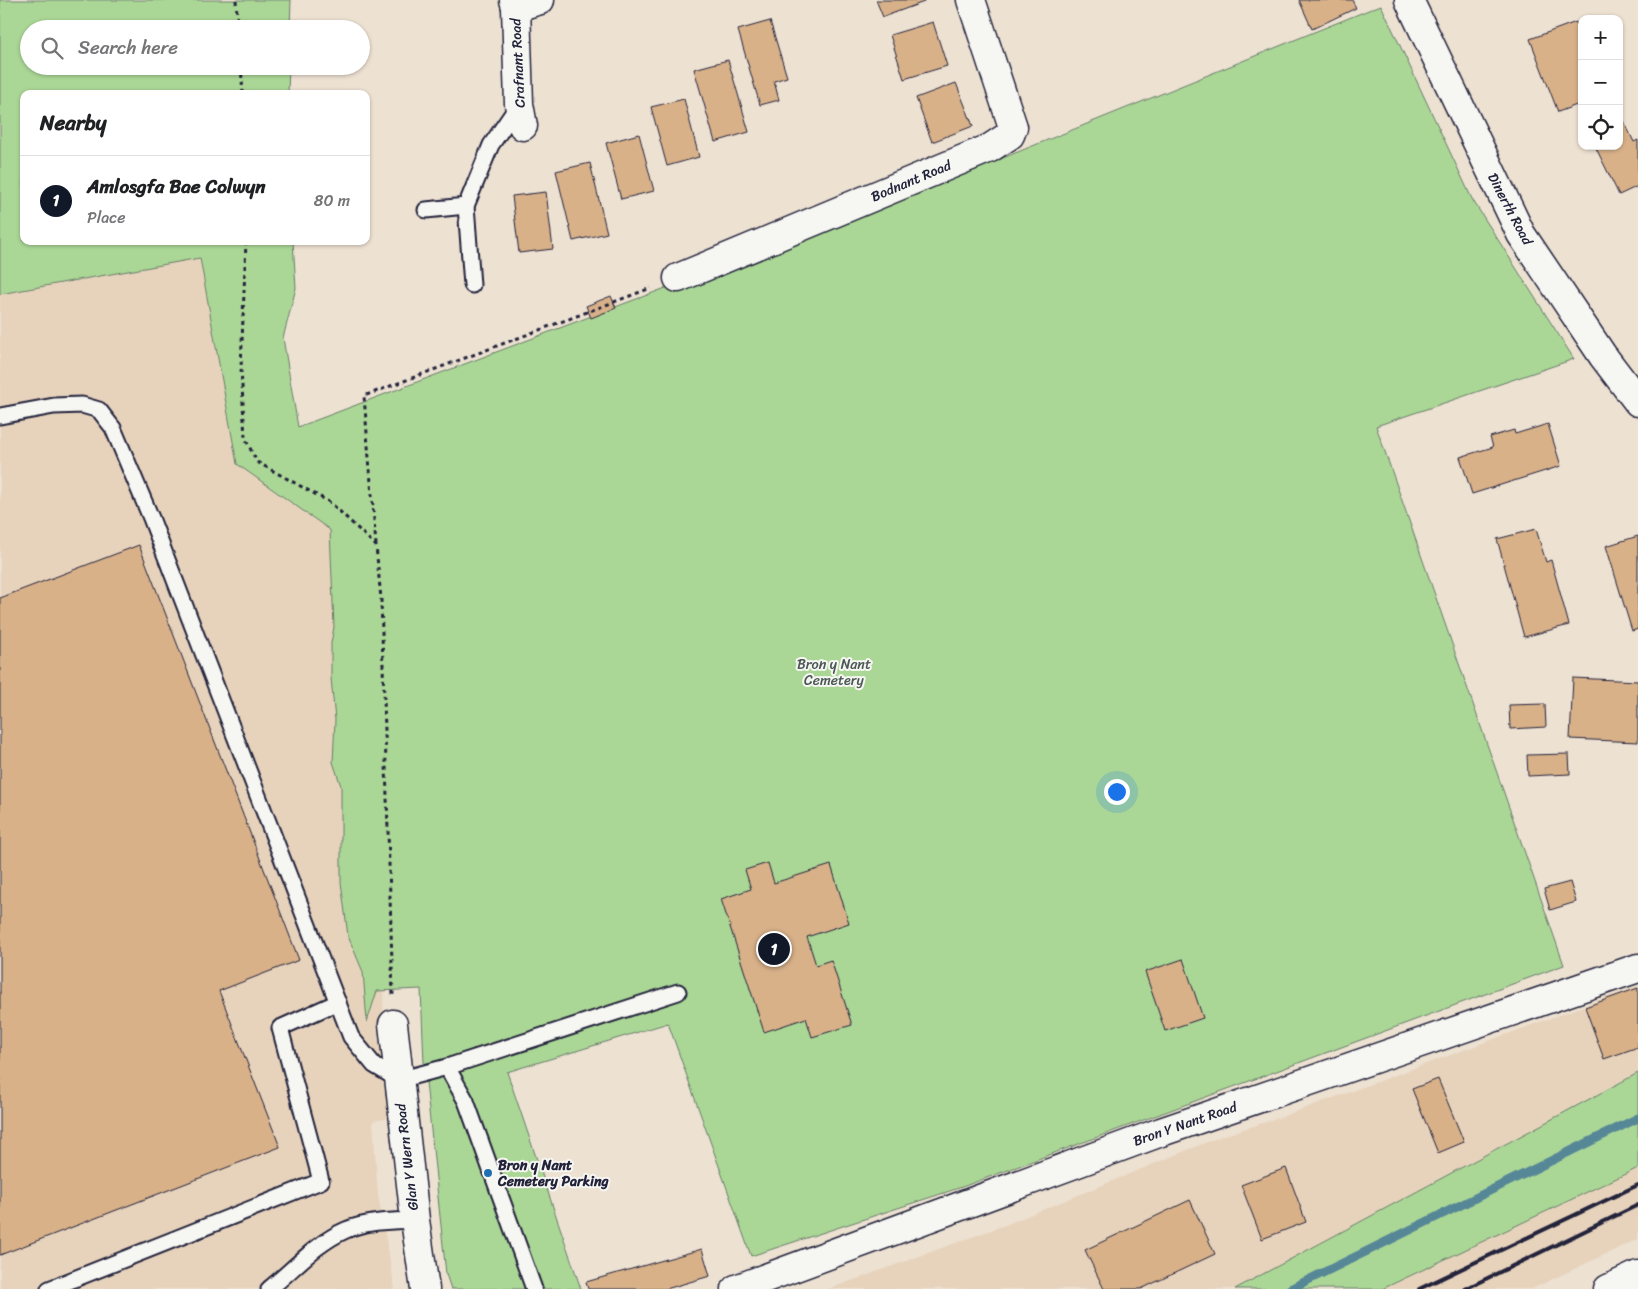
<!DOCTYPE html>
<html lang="en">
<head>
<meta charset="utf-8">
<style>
  body { margin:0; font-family:Sriracha,sans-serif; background:#f6f6f6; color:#202124 }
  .controls { position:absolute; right:15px; top:15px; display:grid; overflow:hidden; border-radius:10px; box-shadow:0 1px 4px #0004 }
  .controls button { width:45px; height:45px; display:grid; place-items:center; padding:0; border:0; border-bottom:1px solid #e0e0e0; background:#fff; color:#202124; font:25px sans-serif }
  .you { position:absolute; left:1116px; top:791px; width:18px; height:18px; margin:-12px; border:4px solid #fff; border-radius:50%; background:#1a73e8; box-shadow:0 0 0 8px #1a73e833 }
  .badge { display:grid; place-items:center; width:32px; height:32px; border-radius:50%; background:#111827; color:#fff; font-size:16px; font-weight:700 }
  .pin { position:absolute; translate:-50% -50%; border:2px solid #fff; box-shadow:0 1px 5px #0006 }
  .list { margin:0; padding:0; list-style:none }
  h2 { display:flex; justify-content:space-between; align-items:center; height:65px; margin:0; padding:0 20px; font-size:21px }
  h2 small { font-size:16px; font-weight:400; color:#757577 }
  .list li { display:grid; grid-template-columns:32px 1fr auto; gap:15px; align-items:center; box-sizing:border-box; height:90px; padding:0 20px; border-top:1px solid #e0e0e0 }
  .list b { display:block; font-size:19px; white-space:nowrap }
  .list p { margin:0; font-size:16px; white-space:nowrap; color:#757577 }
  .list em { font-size:16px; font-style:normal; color:#757577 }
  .icon { flex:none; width:28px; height:28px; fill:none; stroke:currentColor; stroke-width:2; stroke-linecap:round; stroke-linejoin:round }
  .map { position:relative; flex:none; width:1638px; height:1289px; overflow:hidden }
  .search { position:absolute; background:#fff; box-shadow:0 1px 4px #0004; left:20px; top:20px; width:350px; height:55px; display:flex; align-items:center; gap:12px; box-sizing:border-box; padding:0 18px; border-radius:28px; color:#757577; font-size:19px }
  .panel { position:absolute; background:#fff; box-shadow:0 1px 4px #0004; left:20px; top:90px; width:350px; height:155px; border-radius:10px }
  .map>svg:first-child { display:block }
</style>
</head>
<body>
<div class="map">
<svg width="1638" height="1289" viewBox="0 0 1638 1289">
  <rect width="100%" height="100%" fill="#ede1d2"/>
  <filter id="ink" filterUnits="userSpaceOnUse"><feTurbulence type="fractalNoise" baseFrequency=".02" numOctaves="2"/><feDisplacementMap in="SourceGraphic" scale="10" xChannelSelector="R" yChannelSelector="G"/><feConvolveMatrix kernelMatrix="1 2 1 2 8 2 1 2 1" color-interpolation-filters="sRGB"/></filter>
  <g filter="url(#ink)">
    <g fill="#e7d3bc">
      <polygon points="200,257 237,464 347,542 383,984 384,1034 390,1118 373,1121 378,1195 395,1289 0,1289 0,294"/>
      <polygon points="1638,986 1638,1073 1235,1289 829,1289 1005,1225 1219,1137 1281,1117"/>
      <polygon points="1638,1168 1638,1239 1532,1289 1382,1289"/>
    </g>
    <g fill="#abd796" stroke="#667c68">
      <polygon points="0,0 291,0 290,29 29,29 29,66 289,66 288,94 24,94 24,241 293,241 296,288 283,338 298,427 909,196 1381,5 1472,199 1574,359 1376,426 1564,965 962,1187 751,1256 668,1023 507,1072 581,1289 451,1289 446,1274 424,1063 421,989 377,991 367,1022 363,972 348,936 341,882 341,786 333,762 335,720 331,678 331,643 334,627 330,530 237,464 200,258 0,294"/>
      <polygon points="1638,1073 1638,1168 1382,1289 1235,1289"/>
    </g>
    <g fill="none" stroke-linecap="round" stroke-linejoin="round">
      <polyline stroke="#578797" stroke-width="9" points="1290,1289 1638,1118"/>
    </g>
    <g fill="#d8b189" stroke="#22223b">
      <polygon points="876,0 923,0 924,2 883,17"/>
      <polygon points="1299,0 1352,0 1356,8 1312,29"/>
      <polygon points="770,21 787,77 774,81 779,100 760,105 738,30"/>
      <polygon points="933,22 947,66 904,79 890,35"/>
      <polygon points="1576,22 1582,37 1582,103 1558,112 1530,39"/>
      <polygon points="728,60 749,132 715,142 694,69"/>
      <polygon points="956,83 973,126 932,142 916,98"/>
      <polygon points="684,99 699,157 667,166 651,107"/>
      <polygon points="1620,113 1634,142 1638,140 1638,186 1619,195 1595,146 1619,146"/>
      <polygon points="639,134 654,191 621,199 606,143"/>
      <polygon points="590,163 607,233 573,241 556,171"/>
      <polygon points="546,192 553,249 519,253 512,196"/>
      <polygon points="611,296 616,308 591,318 586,306"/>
      <polygon points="1548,424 1561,466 1472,494 1460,457 1493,447 1490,437 1514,430 1515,434"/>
      <polygon points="1536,529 1546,562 1551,560 1569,625 1524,637 1497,539"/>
      <polygon points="1638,536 1638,629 1632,631 1606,546"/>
      <polygon points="139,545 299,960 219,991 280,1147 0,1255 0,598"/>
      <polygon points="1573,678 1638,681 1638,742 1570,739"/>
      <polygon points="1545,704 1546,727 1510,729 1509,705"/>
      <polygon points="1569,754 1570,774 1528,776 1527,755"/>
      <polygon points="768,863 774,883 831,865 849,923 807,937 816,965 831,960 852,1025 812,1037 806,1018 764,1032 721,899 751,889 745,870"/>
      <polygon points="1570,882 1576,902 1550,910 1544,889"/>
      <polygon points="1183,959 1203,1018 1165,1031 1145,972"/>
      <polygon points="1638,988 1638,1047 1604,1059 1585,1007"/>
      <polygon points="1438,1079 1464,1142 1438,1153 1412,1089"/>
      <polygon points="1286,1168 1306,1222 1262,1239 1241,1185"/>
      <polygon points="1190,1200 1215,1254 1141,1289 1104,1289 1085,1250"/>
      <polygon points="702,1249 710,1276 666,1289 588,1289 586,1282"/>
    </g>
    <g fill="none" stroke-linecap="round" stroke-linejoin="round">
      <g stroke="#22223b" stroke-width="19">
        <g id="service">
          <polyline points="466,206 472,285"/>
          <polyline points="426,210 466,206 491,145 519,104"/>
          <polyline points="0,416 54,406 82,405 99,410 113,428 151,518 351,1037 374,1065 399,1080 447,1067 466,1101 534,1289"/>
          <polyline points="447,1067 678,992"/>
          <polyline points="49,1289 321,1181 280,1028 338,1002"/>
          <path d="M269,1289C294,1269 316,1243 346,1230C367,1221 392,1221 415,1220"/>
        </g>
      </g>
      <g stroke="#22223b" stroke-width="31">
        <g id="minor">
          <polyline points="514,0 516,7 519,104 523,126"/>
          <polyline points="516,7 540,0"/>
          <polyline points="678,278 990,148 1010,135 1013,127 971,0"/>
          <polyline points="393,1024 415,1220 425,1289"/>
          <polyline points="736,1289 1161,1132 1638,968"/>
        </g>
      </g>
      <g stroke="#22223b" stroke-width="31">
        <polyline id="tertiary" points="1409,0 1521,234 1603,356 1638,402"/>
      </g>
      <g stroke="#22223b" stroke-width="31">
        <polyline id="trunk" points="1608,1289 1638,1275"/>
      </g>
      <g stroke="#22223b" stroke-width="3" stroke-dasharray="4 4" stroke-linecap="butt">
        <polyline points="236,0 238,29"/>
        <polyline points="241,66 243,94"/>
        <polyline points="246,241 241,368 245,438 257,462 331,503 376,546 381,599 393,996"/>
        <polyline points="376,545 364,396 651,288"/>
      </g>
      <use href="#service" stroke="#f6f6f2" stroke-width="15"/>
      <use href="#minor" stroke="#f6f6f2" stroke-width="28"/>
      <use href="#tertiary" stroke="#f6f6f2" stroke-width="28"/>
      <use href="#trunk" stroke="#f6f6f2" stroke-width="28"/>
      <g stroke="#22223b" stroke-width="4">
        <polyline points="1419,1289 1638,1185"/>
        <polyline points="1465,1289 1638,1205"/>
      </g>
    </g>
  </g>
  <circle fill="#1f6fb2" stroke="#f6f6f2" stroke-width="2" cx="488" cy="1173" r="5"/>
  <g text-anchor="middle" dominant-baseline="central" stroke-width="4" stroke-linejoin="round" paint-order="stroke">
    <g font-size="14" fill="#22223b" stroke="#f6f6f2">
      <text transform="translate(518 63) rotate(-93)">Crafnant Road</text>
      <text transform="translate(911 181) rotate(-23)">Bodnant Road</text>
      <text transform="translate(1510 209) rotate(62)">Dinerth Road</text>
      <text transform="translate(1185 1124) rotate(-19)">Bron Y Nant Road</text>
      <text transform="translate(407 1157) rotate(-97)">Glan Y Wern Road</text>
    </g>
    <g font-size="14" fill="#4b5856" stroke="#f6f6f2">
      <text x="834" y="664">Bron y Nant<tspan x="834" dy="16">Cemetery</tspan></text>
    </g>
    <g font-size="14" font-weight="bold" fill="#22223b" stroke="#f6f6f2" text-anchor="start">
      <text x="498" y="1165">Bron y Nant<tspan x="498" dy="16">Cemetery Parking</tspan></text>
    </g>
  </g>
</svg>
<div class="controls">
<button>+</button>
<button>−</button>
<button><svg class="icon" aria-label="locate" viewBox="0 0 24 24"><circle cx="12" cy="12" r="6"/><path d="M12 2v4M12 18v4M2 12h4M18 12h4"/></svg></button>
</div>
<div class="you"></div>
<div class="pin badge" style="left:774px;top:949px">1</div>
<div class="search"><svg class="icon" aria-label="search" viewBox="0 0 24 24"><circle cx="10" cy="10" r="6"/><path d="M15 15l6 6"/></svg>Search here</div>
<section class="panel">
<h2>Nearby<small></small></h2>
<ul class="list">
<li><span class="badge">1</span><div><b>Amlosgfa Bae Colwyn</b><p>Place</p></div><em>80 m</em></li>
</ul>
</section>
</div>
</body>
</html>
